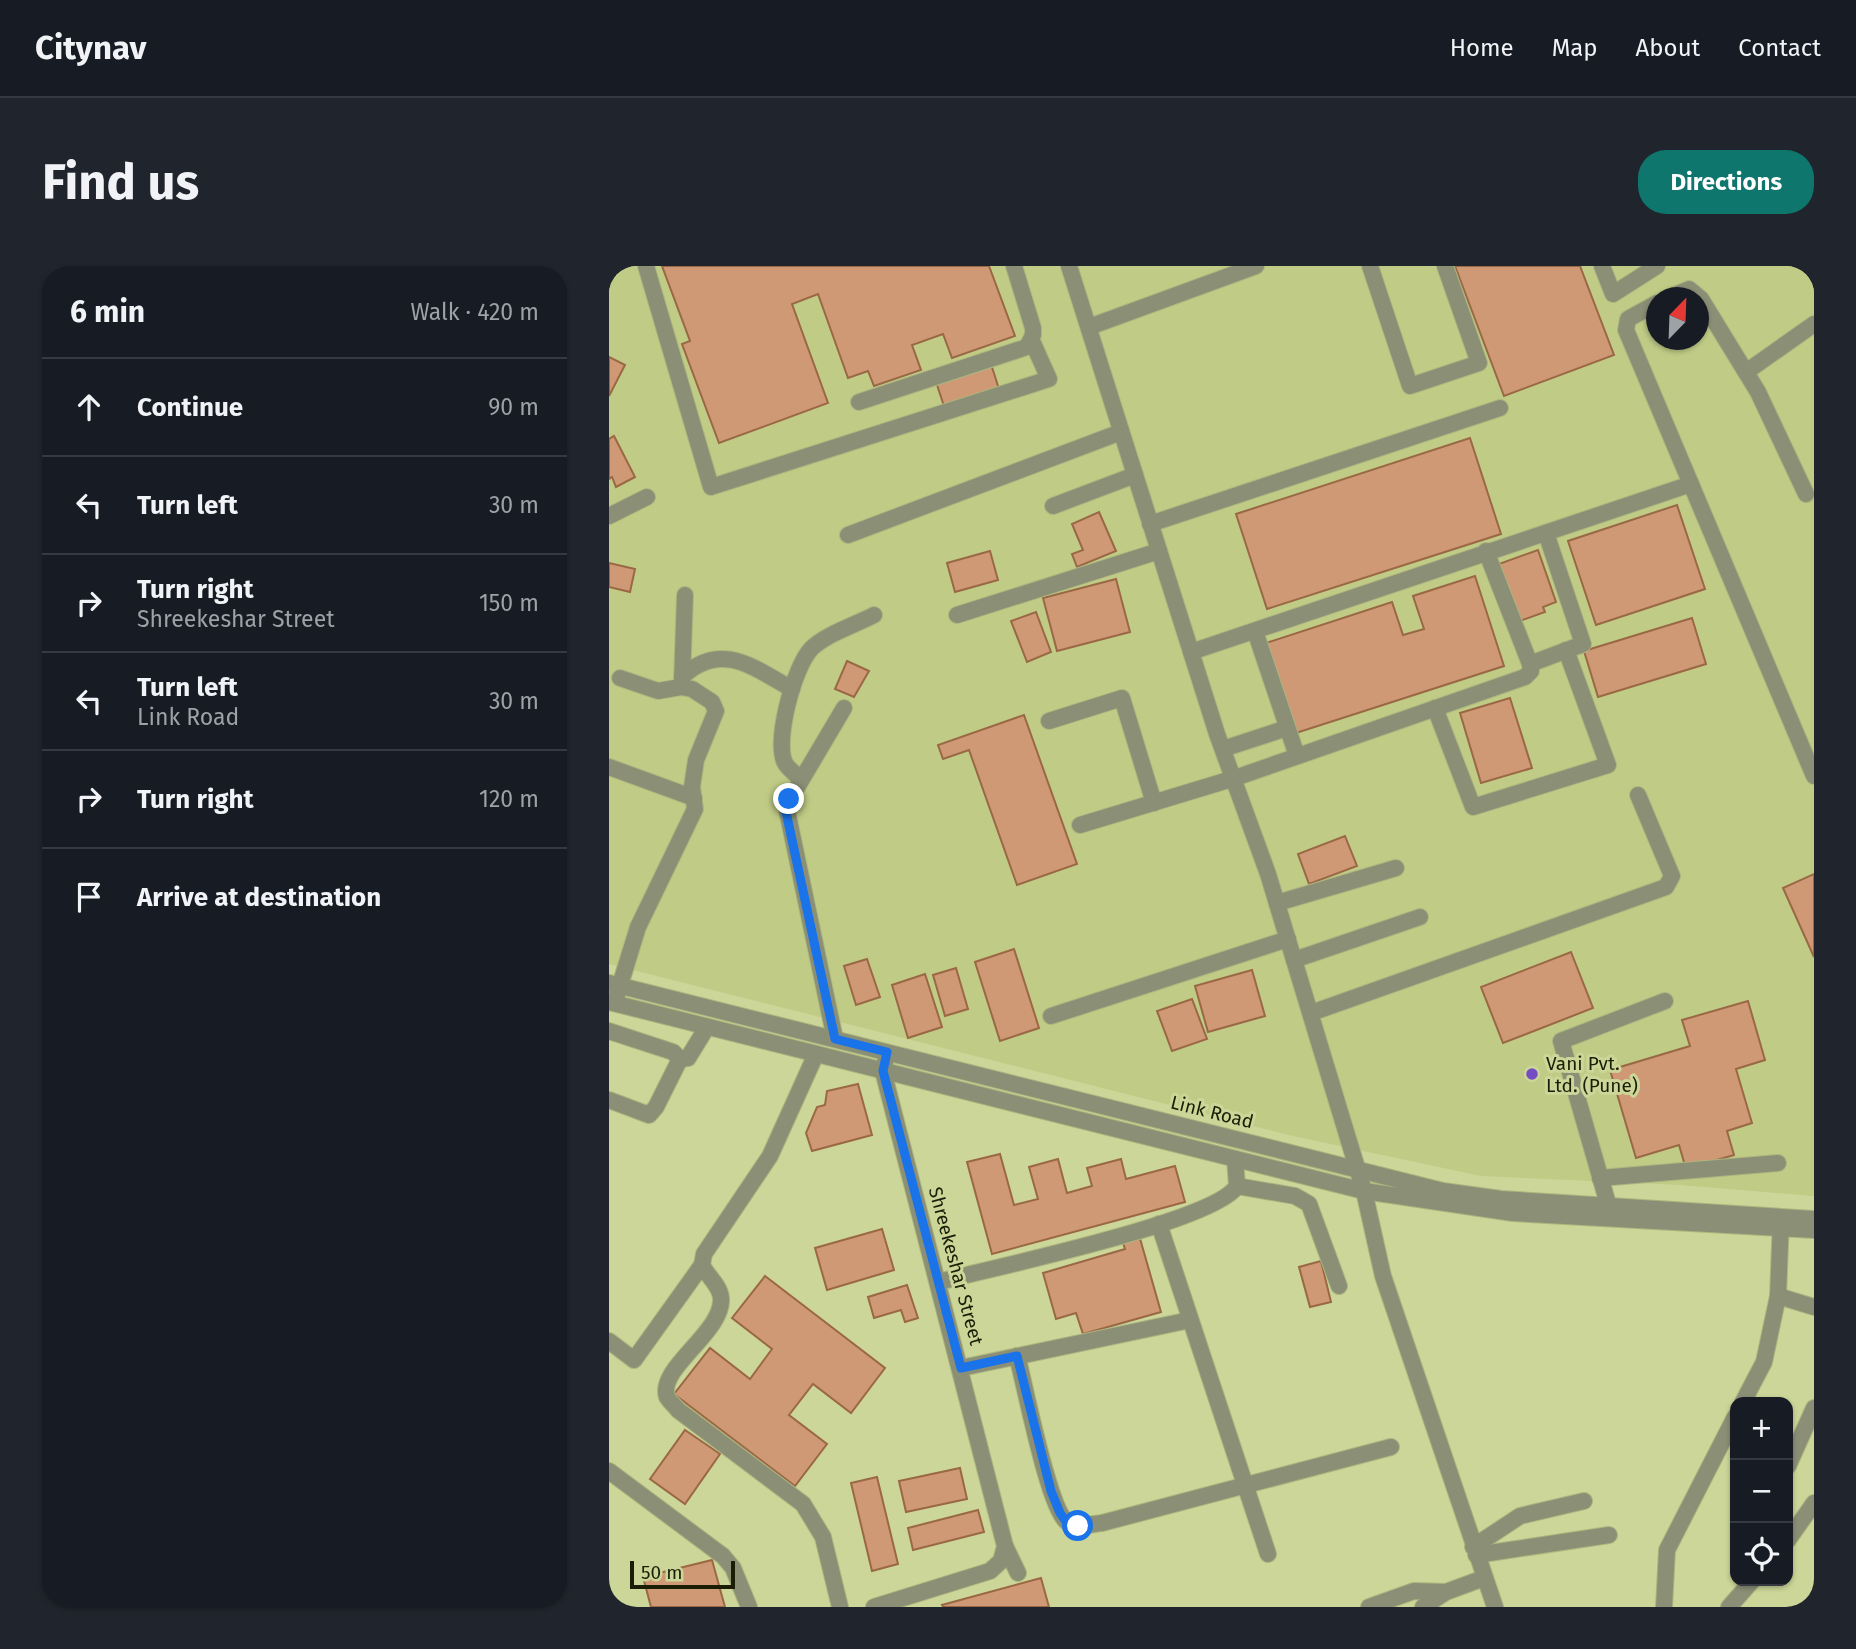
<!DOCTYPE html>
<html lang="en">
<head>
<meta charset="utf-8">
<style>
  body { margin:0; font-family:"Fira Sans",sans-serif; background:#20242c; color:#f1f3f6 }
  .controls { position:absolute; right:21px; bottom:21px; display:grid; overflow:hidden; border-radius:14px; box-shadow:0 2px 5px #0004 }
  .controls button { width:63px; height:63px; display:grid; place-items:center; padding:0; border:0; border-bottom:2px solid #363941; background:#171b24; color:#f1f3f6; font:35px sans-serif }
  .compass { position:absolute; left:1037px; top:21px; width:63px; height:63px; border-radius:50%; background:#171b24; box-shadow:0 2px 5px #0004; rotate:23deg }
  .scale { position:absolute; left:21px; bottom:18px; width:105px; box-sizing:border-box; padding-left:7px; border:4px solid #1b1e06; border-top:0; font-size:19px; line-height:24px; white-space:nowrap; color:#1b1e06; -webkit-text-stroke:5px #ccd698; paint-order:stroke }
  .stop { position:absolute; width:21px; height:21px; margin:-16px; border:5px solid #1a73e8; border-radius:50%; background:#fff }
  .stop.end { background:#1a73e8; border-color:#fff; box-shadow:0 2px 7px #0008 }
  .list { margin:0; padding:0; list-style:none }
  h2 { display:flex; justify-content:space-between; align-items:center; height:91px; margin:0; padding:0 28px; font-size:30px }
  h2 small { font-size:23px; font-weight:400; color:#9ea1a6 }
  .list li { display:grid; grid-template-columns:46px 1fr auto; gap:21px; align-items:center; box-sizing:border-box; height:98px; padding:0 28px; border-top:2px solid #363941 }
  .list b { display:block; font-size:26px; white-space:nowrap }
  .list p { margin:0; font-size:23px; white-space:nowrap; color:#9ea1a6 }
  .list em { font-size:23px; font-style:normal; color:#9ea1a6 }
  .icon { flex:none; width:38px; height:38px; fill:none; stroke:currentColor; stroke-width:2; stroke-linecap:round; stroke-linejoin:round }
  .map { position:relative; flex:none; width:1205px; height:1341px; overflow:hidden; border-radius:28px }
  header { display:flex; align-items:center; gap:42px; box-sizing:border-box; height:98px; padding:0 35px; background:#171b24; border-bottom:2px solid #363941 }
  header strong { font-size:33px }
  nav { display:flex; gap:38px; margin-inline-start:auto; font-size:24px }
  .intro { display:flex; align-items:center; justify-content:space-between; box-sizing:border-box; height:168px; padding:0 42px }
  h1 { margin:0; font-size:49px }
  .button { padding:18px 32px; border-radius:28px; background:#0f766e; color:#fff; font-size:24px; font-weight:700 }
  main { display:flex; gap:42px; padding:0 42px }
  aside { flex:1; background:#171b24; border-radius:28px; box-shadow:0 2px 5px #0004 }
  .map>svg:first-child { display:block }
</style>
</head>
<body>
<header>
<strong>Citynav</strong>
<nav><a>Home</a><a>Map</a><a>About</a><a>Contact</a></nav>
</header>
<div class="intro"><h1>Find us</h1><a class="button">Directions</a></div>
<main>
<aside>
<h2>6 min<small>Walk · 420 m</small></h2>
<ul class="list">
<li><svg class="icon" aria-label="ahead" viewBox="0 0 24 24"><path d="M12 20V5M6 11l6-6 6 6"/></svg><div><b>Continue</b></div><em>90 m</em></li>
<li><svg class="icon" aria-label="left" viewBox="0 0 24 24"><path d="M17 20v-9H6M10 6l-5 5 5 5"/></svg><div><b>Turn left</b></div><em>30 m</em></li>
<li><svg class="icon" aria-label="right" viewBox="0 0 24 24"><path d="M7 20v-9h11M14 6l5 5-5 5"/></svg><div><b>Turn right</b><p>Shreekeshar Street</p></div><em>150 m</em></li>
<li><svg class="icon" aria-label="left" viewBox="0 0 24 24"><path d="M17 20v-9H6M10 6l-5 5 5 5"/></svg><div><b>Turn left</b><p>Link Road</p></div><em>30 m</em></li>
<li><svg class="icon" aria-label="right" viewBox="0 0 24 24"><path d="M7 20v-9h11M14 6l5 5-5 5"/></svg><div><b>Turn right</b></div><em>120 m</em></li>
<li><svg class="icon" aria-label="arrive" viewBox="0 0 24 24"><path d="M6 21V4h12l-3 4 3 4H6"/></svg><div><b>Arrive at destination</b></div></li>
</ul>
</aside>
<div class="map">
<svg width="1205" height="1341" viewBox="0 0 1205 1341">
  <rect width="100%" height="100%" fill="#ccd698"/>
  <path fill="#c0cb86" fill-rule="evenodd" d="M0,0H1205V930L1071,919L872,910L684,870L0,698ZM1048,32H1090V74H1048Z"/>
  <g fill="#ce9974" stroke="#9a6845" stroke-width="2">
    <polygon points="53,0 380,0 406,70 343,92 334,68 303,79 312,104 265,120 259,105 239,112 209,28 183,38 219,137 110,177 73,78 81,75"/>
    <polygon points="846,0 971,0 1005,89 895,130"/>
    <polygon points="0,91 16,99 0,130"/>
    <polygon points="382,98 390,123 335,140 327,116"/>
    <polygon points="5,170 26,211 7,221 3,211 0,213 0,173"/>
    <polygon points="861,172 892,268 658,343 627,248"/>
    <polygon points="1068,239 1096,323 987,359 959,275"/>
    <polygon points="490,246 507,285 468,301 463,288 474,284 463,258"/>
    <polygon points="929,284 947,336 934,341 936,346 908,356 887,299"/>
    <polygon points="381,285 389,314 346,326 338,297"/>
    <polygon points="0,297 26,303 21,326 0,321"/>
    <polygon points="866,310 895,400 687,467 657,377 783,336 794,369 815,363 804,330"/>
    <polygon points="507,313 521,366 448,385 434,332"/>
    <polygon points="427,346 442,386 418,396 402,355"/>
    <polygon points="1083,352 1097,398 989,431 975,385"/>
    <polygon points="238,395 260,405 245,431 226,423"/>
    <polygon points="901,432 923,502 872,517 851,447"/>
    <polygon points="415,449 468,598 408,619 360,484 334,493 329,479"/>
    <polygon points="736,570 748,600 700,618 689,588"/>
    <polygon points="1205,608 1205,691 1174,622"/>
    <polygon points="405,683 430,762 391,775 366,696"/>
    <polygon points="962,686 984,742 894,777 872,721"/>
    <polygon points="258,693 271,731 247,739 235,700"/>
    <polygon points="347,702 359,743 336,750 324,709"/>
    <polygon points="643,704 656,750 599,766 586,720"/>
    <polygon points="316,708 333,761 299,772 283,719"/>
    <polygon points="583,733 598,773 563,785 548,745"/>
    <polygon points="1139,735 1156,794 1127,803 1143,857 1118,865 1125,889 1077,903 1070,879 1027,892 1001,804 1081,780 1073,754"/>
    <polygon points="249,818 263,869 203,885 197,867 208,841 216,839 218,825"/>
    <polygon points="391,888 405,939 429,933 420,901 449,893 458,927 483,920 478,902 512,893 517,913 566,900 576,936 383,988 358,896"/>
    <polygon points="273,963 285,1004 218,1024 206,982"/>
    <polygon points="530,969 552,1046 474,1068 467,1047 447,1053 434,1007 516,983 513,974"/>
    <polygon points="712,995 722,1036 701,1041 690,1001"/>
    <polygon points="156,1010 276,1102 242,1147 204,1118 180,1149 218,1178 186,1220 65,1128 101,1082 141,1113 163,1083 123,1052"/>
    <polygon points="298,1019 309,1052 296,1056 292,1044 265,1052 259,1031"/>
    <polygon points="76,1164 111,1188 76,1238 41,1213"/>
    <polygon points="351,1202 358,1233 297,1246 290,1215"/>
    <polygon points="268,1211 289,1298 263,1305 242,1217"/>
    <polygon points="369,1244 375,1266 304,1284 299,1262"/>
    <polygon points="103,1294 116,1341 42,1341 34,1311"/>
    <polygon points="432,1312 440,1341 334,1341 333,1339"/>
  </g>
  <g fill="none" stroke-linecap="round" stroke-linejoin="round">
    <g stroke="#acb57e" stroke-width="18">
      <g id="minor">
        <polyline points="37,0 102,221 440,113 423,75"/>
        <polyline points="460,0 608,468 659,608 755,925 774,1010 886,1341"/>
        <polyline points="761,0 801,120 870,97 836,0"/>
        <polyline points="993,0 1004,28 1048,0"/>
        <polyline points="1059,32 1080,23 1092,33 1149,126 1197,228"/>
        <polyline points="1048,37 1019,53 1017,64 1205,510"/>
        <polyline points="480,61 647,0"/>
        <polyline points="1137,106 1205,58"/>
        <polyline points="250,136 418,81 424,69 424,62 405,0"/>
        <polyline points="444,240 526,209"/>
        <polyline points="0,250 38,231"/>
        <polyline points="541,258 891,142"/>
        <polyline points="239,269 512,166"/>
        <polyline points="348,349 550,285"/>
        <polyline points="646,365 688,490"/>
        <polyline points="582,386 1082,218"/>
        <polyline points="921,398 974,378 937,267"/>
        <path d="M73,411C112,374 145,402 183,423"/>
        <polyline points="73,415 76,329"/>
        <polyline points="826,442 864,541 999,499 957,384"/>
        <polyline points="440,455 513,432 545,537"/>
        <polyline points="614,483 678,462"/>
        <polyline points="0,501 85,532"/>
        <path d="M192,513C187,508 179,503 176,497C165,475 185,401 202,383C217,368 246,359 265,349"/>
        <polyline points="471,559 626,512 916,411 922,405 921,398 877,285"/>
        <polyline points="668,637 787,602"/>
        <polyline points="685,694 811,651"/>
        <polyline points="0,717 834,925 892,933 1205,953"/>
        <polyline points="8,729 29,661 86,543 83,521 87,494 107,445 103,436 83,423 72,421 49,425 11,412"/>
        <polyline points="0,736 755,925 904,947 1205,964"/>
        <polyline points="702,747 1057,621 1063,610 1029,529"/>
        <polyline points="442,750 679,673"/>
        <polyline points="0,765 64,786 71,793 47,841 40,849 0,834"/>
        <polyline points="226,773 177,540 235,442"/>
        <path d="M207,788L161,890L95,988L93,999C98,1010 111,1019 112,1032C115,1066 48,1102 58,1131C60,1135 66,1140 69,1144L194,1238L214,1271L231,1341"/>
        <polyline points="71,793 79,792 98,761"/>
        <polyline points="991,912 1169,897"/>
        <polyline points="628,920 686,930 700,938 730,1020"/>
        <polyline points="999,938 952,775 1056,735"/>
        <polyline points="550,958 659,1288"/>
        <path d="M330,1016C381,1002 606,956 628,920L626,893"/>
        <polyline points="1169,1030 1205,1041"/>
        <polyline points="0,1075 25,1094 93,999"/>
        <path d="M408,1090C416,1119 439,1240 457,1255C466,1263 482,1258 493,1257L782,1181"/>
        <polyline points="352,1102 581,1054"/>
        <polyline points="1134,1136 1155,1096 1169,1030 1172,953"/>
        <polyline points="1179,1200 1205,1142"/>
        <polyline points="0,1205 114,1290 124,1302 140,1341"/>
        <polyline points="1179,1274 1205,1237"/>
        <polyline points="396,1280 409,1307"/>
        <polyline points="864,1281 911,1250 975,1235"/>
        <polyline points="867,1289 1000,1269"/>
        <polyline points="265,1341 381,1305 392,1295 396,1280 274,805 276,796"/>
        <polyline points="760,1341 805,1325 837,1326"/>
        <polyline points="814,1341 837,1326 875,1312"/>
        <polyline points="1055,1341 1058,1284 1126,1151"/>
        <polyline points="1120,1341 1143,1315"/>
      </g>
    </g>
    <use href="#minor" stroke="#8b8f76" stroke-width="16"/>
  </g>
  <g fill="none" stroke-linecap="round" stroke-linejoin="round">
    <polyline stroke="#1a73e8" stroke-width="9" points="180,533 177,546 226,773 278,786 274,805 352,1102 408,1090 442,1225 451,1247 458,1257 469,1260"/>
  </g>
  <circle fill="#764cc5" stroke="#ccd698" stroke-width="2.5" cx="923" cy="808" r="7"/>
  <g text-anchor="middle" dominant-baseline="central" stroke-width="6" stroke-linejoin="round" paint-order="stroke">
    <g font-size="19" fill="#1b1e06" stroke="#ccd698" text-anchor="start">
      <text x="937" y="797">Vani Pvt.<tspan x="937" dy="22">Ltd. (Pune)</tspan></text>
    </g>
    <g font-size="19" fill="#1b1e06" stroke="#ccd698">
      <text transform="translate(603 846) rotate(14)">Link Road</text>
      <text transform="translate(347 1000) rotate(75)">Shreekeshar Street</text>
    </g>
  </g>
</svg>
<div class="controls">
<button>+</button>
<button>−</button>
<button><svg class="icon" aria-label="locate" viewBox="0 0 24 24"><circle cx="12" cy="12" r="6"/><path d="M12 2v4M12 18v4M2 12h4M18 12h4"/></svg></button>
</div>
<svg class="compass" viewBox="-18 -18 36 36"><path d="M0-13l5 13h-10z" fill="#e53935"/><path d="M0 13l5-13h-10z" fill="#9ea1a6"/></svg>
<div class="scale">50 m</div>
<div class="stop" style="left:469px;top:1260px"></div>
<div class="stop end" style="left:180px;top:533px"></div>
</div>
</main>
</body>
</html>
